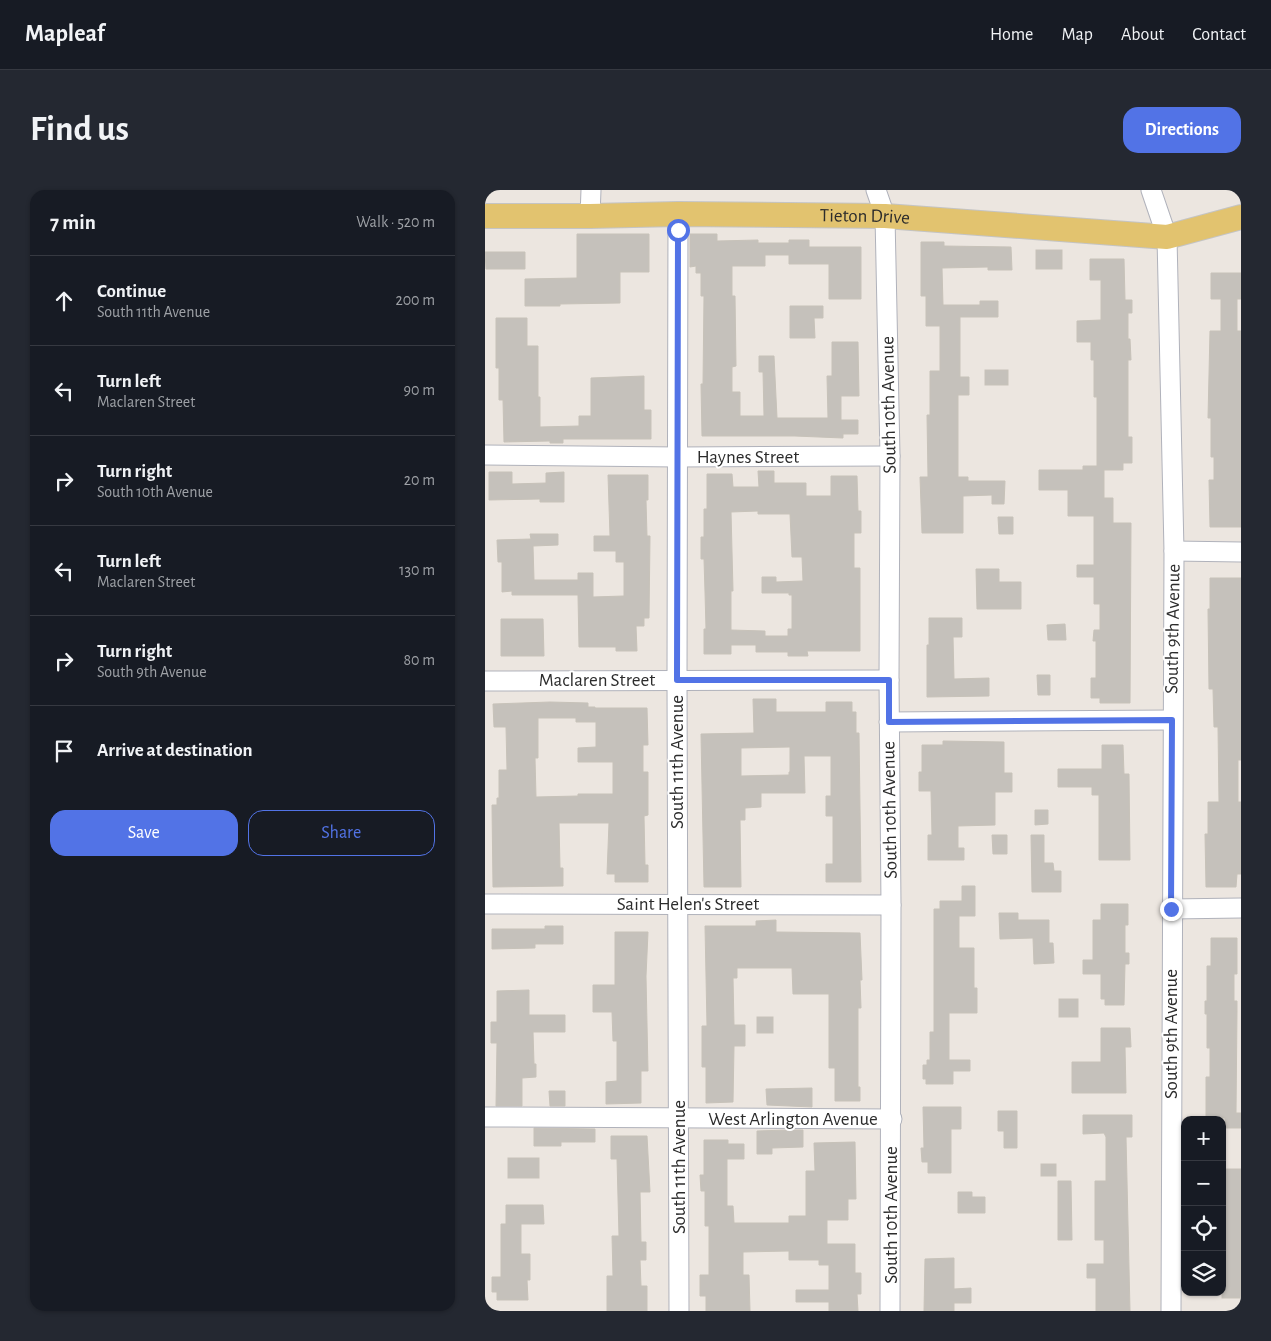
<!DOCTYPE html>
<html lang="en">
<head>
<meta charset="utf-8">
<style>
  body { margin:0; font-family:"Alegreya Sans",sans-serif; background:#242831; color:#f1f3f6 }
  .controls { position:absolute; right:15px; bottom:15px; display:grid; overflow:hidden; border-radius:10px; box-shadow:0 1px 4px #0004 }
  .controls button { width:45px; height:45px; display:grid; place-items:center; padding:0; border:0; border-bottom:1px solid #363941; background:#171b24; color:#f1f3f6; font:25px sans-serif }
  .stop { position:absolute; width:15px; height:15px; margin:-11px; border:4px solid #5273e6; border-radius:50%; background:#fff }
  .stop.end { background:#5273e6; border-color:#fff; box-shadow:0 1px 5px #0008 }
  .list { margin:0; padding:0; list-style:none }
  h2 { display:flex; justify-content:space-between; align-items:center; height:65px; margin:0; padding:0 20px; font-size:21px }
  h2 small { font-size:16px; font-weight:400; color:#9ea1a6 }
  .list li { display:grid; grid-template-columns:32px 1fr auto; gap:15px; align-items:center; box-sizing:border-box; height:90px; padding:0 20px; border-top:1px solid #363941 }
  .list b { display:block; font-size:19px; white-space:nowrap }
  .list p { margin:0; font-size:16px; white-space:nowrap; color:#9ea1a6 }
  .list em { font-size:16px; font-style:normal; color:#9ea1a6 }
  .actions { display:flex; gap:10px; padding:15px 20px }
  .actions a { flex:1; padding:11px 0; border:1px solid #5273e6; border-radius:15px; text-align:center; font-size:18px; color:#5273e6 }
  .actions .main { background:#5273e6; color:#fff }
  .icon { flex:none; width:28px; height:28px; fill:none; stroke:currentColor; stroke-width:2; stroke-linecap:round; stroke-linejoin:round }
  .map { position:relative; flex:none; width:756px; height:1121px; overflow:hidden; border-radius:15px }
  header { display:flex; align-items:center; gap:30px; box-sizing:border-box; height:70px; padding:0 25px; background:#171b24; border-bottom:1px solid #363941 }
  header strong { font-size:24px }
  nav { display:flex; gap:28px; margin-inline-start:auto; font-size:18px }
  .intro { display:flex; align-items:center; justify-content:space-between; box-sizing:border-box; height:120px; padding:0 30px }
  h1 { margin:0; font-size:35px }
  .button { padding:12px 22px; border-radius:15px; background:#5273e6; color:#fff; font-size:18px; font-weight:700 }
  main { display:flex; gap:30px; padding:0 30px }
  aside { flex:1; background:#171b24; border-radius:15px; box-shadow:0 1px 4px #0004 }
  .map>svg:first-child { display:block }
</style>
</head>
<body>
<header>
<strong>Mapleaf</strong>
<nav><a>Home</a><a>Map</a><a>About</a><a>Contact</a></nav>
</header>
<div class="intro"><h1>Find us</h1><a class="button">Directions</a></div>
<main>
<aside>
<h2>7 min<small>Walk · 520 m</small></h2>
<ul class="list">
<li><svg class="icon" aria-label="ahead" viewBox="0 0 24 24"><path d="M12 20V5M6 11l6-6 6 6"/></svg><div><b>Continue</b><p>South 11th Avenue</p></div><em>200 m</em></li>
<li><svg class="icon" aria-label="left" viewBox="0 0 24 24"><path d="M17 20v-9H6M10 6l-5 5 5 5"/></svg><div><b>Turn left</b><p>Maclaren Street</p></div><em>90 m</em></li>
<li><svg class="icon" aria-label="right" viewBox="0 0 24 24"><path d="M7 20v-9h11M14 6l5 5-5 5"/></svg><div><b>Turn right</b><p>South 10th Avenue</p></div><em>20 m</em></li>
<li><svg class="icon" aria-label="left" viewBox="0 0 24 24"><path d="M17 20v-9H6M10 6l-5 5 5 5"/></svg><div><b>Turn left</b><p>Maclaren Street</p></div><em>130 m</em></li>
<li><svg class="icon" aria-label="right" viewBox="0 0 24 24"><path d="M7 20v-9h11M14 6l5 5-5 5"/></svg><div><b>Turn right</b><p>South 9th Avenue</p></div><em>80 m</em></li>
<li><svg class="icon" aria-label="arrive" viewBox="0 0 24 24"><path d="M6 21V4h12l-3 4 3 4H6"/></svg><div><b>Arrive at destination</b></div></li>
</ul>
<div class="actions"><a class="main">Save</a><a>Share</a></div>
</aside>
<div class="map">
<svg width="756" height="1121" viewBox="0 0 756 1121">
  <rect width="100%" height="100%" fill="#ece6e0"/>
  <g fill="#c5c1bb" stroke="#c7c2b9" fill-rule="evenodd">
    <polygon points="92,44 164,44 164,82 135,82 135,113 75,114 75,116 40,116 40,89 92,88"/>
    <polygon points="205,44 232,44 232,51 273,50 273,53 304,53 304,50 324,50 324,57 376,57 376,109 344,109 344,74 304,74 304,65 280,65 280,76 247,76 247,106 250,106 251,176 247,177 247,202 255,202 255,226 279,226 278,182 274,182 274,166 289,166 292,228 343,228 342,186 347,186 347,152 373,152 374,206 356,206 356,230 373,230 373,244 358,244 358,248 310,246 217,246 216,194 218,194 219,106 216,106 216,83 211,83 211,76 205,77"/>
    <polygon points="436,52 459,52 459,56 526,57 527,80 503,80 503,77 457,78 458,115 495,115 495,111 513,111 513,127 475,127 475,187 484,187 484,205 473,205 473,287 483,287 483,291 520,291 519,314 507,314 507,305 478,306 478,343 437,343 435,287 443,287 442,225 445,225 445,181 455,181 455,136 441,136 441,106 436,106"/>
    <rect x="551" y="60" width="26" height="19"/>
    <polygon points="0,62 40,62 40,79 1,79"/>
    <polygon points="605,69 639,69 640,110 647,110 647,123 643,123 643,149 645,149 646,170 643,170 643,247 647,247 647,273 638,273 638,280 619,280 619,308 628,308 628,333 646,333 645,513 615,513 615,508 606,508 606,488 611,488 611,451 608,451 609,440 615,440 615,414 609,414 609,387 592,387 592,375 609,375 609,326 583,326 583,300 554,300 554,280 598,280 598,276 612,276 612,207 609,207 609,170 606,170 606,152 592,152 592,131 616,130 616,90 605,90"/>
    <polygon points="726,83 756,83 756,109 752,109 752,141 756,141 756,337 725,337 724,290 729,290 729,267 726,267 726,228 723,228 725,141 736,141 736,109 726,109"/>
    <polygon points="305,116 338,116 338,128 329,128 330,148 305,148"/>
    <polygon points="11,128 42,128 42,156 53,156 53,207 55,207 55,237 94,236 94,226 106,226 106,188 159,186 159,220 166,220 166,249 78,249 78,253 65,253 65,251 19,252 18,210 14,210 14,178 11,178"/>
    <rect x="500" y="180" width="23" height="15"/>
    <path d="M273,281H289V293H321V306H346V286H372L373,321H376V343H369V378H375V461H322L323,466H303V462H271V455H246V464H219V439H221L220,402L219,369H216V347H219V319H222V284H247L248,297H274ZM273,321V324H305L307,367H317L318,391L291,392V387H277V403H304V405H307V439H303V446H280V441L246,440V401H248L246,322Z"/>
    <polygon points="4,282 27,282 27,294 61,293 61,283 79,282 79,312 55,312 55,309 4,310"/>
    <polygon points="123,285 163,285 163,310 161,310 162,346 165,346 164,428 159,428 159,436 151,436 152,461 131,461 131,457 94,457 93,405 27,405 27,401 17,402 17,372 13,372 12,350 46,349 45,344 73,344 73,355 48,356 49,390 93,390 93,383 108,383 108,407 139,406 139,372 131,372 131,361 109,361 109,346 125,346"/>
    <polygon points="513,327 528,327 528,344 514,344"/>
    <polygon points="491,379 514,379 514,392 536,392 536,419 492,419"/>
    <polygon points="725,388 756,388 756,570 753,570 753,612 756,612 756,684 752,684 751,697 721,697 720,644 723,644 723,612 734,612 733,537 729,537 728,499 724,499 723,419 725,419"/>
    <polygon points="444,428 477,428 477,447 468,447 469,489 504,488 504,506 442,507 442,455 444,455"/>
    <polygon points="16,429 58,429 59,466 16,466"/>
    <polygon points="580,434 581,450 563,450 562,435"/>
    <polygon points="552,485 565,485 565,505 553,505"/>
    <path d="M268,509H291V522H341V512H367V522H371V543H374L376,692H341V674H348V626H341V606H346V566H319L320,603H276V617L260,618V630H255L256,697H219L216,544L269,543ZM305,557V582H304V585L256,586V558Z"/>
    <path d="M65,512L103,513V517H110V518H162L163,555H158V582H163V625L159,626L160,675H163V692H130V684H122L124,633H74L75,678H78V696L8,697L7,615H12V608H14V580H22L21,537H9L8,514ZM53,528H91V532H111V557L93,558V572H128V604H93V606L51,607L50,568H53Z"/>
    <polygon points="458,551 519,552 519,583 527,583 527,602 510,602 510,635 473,636 473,658 479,658 479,670 443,670 443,645 447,645 446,601 434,601 434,582 437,582 437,555 458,555"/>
    <polygon points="617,555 638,555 639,584 644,584 645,670 614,670 614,605 607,605 607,597 573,597 573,579 617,579"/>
    <polygon points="550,620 563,620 563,634 550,635"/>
    <polygon points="507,645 522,645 522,664 508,664"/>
    <polygon points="546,645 559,645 559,673 568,673 569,681 576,681 576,702 547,702"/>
    <polygon points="477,696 490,696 490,726 474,726 474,758 489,758 489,798 492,798 492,823 464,823 464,870 485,870 485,881 468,881 468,894 441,894 441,889 438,889 438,875 442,875 442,870 445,870 445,842 449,842 449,719 455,719 455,711 477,711"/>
    <polygon points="616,714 643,714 643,735 640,735 640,763 644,763 644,774 640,774 639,815 620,815 620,809 616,809 616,784 598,784 598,770 608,770 608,730 616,730"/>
    <polygon points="514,723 533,723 533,730 564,730 564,753 568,753 569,773 549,774 548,748 515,749"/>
    <polygon points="291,730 291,742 375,743 377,790 375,790 376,818 373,818 373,897 375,897 375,911 350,911 350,878 344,878 344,804 308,804 307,778 252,778 252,788 248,788 249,835 260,835 260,856 249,856 248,912 221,913 221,877 217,877 217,836 222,836 220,736 271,736 271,731"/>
    <polygon points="60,736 78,736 78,754 50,754 50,758 7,759 7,739 60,739"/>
    <polygon points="130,742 163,742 161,786 163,881 156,881 156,913 121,914 121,892 132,891 132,851 128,851 127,822 108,822 108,795 130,795"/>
    <polygon points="726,748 752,748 752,784 749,784 749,811 752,811 752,821 751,923 756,923 756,938 740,938 740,928 721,928 721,887 725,887 725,858 722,858 722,824 720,824 720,811 722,811 722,776 726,776"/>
    <polygon points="44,800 44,825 80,825 80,842 48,842 49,874 51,874 51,887 37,888 37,916 11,916 12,853 6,853 6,832 12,832 12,801"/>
    <rect x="574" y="809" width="19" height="18"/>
    <rect x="272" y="827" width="16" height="16"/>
    <polygon points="616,838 645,838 646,857 640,857 641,903 587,903 587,872 616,872"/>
    <polygon points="327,898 327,917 282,915 281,899"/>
    <polygon points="64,901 80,901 80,916 65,916"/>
    <polygon points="438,917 476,917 476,939 466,939 466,983 443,983 443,972 437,972 436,958 439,958"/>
    <polygon points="513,921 532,921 532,958 519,958 519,941 513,941"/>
    <polygon points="598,925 647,925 647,947 641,947 645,1121 611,1121 611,1088 602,1088 602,1074 619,1074 619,1050 610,1050 610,991 621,991 621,947 619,943 598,944"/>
    <polygon points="49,938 110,939 110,952 76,952 76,956 49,956"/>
    <polygon points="303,940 318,940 318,957 287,958 287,964 272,964 272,941"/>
    <polygon points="126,946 162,946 165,1002 155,1002 156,1052 161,1052 161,1070 155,1070 156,1096 162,1096 162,1121 122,1121 122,1086 128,1086 127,1046 134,1046 132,969 126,969"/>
    <polygon points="219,950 243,950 243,954 259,954 259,969 242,969 242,1016 248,1016 249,1033 304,1033 304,1026 321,1026 321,981 330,981 329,953 370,952 371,1009 363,1009 363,1030 342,1030 342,1054 370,1054 370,1083 376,1083 376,1104 372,1104 373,1121 344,1121 344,1112 311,1112 311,1100 344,1100 344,1075 334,1075 334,1070 304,1070 304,1061 258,1062 258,1085 264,1085 265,1121 221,1121 221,1106 215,1106 215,1085 224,1085 224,1036 220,1036 220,1001 216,1001 215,985 219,985"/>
    <rect x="23" y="968" width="31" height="20"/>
    <rect x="556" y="974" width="15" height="12"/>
    <rect x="737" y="979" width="19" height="129"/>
    <polygon points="573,991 586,991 587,1050 573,1050"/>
    <polygon points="473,1002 487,1002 487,1007 500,1007 500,1023 473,1023"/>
    <polygon points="21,1015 58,1015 59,1034 36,1034 36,1064 45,1064 45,1090 42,1090 43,1110 12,1110 12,1102 7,1102 7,1087 16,1087 16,1034 21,1034"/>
    <polygon points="469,1068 469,1099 486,1098 486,1113 469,1113 469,1121 439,1121 440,1069"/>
  </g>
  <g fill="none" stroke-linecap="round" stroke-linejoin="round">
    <g stroke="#b0b2bb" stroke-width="21">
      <g id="minor">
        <polyline points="391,0 400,26 405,266 404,490 406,715 405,1121"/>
        <polyline points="666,0 682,47 689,361 686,1121"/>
        <polyline points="193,24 192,490 194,1121"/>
        <polyline points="105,26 106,0"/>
        <polyline points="0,265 193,267 405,266"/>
        <polyline points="689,361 756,362"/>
        <polyline points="0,491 404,490"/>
        <polyline points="404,532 687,530"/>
        <polyline points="0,714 406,715"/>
        <polyline points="686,719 756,718"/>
        <polyline points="0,927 407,929"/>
      </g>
    </g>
    <g stroke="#c4c4c4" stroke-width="26">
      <g id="major">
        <path id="s1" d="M0,26H105L193,24L400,26L682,47L756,27"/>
      </g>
    </g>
    <use href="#minor" stroke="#fff" stroke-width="19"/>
    <use href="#major" stroke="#e2c36f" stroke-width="24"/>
  </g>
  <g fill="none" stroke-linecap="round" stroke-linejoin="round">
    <polyline stroke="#5273e6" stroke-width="6" points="193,40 192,490 404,490 404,532 687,530 686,719"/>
  </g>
  <g text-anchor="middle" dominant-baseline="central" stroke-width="4" stroke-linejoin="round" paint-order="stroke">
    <g font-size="19" fill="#2c2c2c" stroke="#fff">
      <text stroke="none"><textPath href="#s1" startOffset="380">Tieton Drive</textPath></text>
      <text transform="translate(404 215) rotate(-91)">South 10th Avenue</text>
      <text x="263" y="267">Haynes Street</text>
      <text transform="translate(688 439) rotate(-89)">South 9th Avenue</text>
      <text x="112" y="490">Maclaren Street</text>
      <text transform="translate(192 572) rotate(-90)">South 11th Avenue</text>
      <text transform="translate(405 620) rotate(-91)">South 10th Avenue</text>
      <text x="203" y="714">Saint Helen's Street</text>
      <text transform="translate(686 844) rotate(-90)">South 9th Avenue</text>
      <text x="308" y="929">West Arlington Avenue</text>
      <text transform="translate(194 977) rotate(-90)">South 11th Avenue</text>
      <text transform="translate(406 1025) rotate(-90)">South 10th Avenue</text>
    </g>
  </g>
</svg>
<div class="controls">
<button>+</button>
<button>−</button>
<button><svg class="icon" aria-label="locate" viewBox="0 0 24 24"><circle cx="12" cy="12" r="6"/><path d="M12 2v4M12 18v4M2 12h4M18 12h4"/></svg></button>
<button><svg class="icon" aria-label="layers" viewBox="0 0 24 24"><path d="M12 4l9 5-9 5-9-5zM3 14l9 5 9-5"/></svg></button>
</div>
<div class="stop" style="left:193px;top:40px"></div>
<div class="stop end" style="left:686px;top:719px"></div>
</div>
</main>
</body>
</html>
